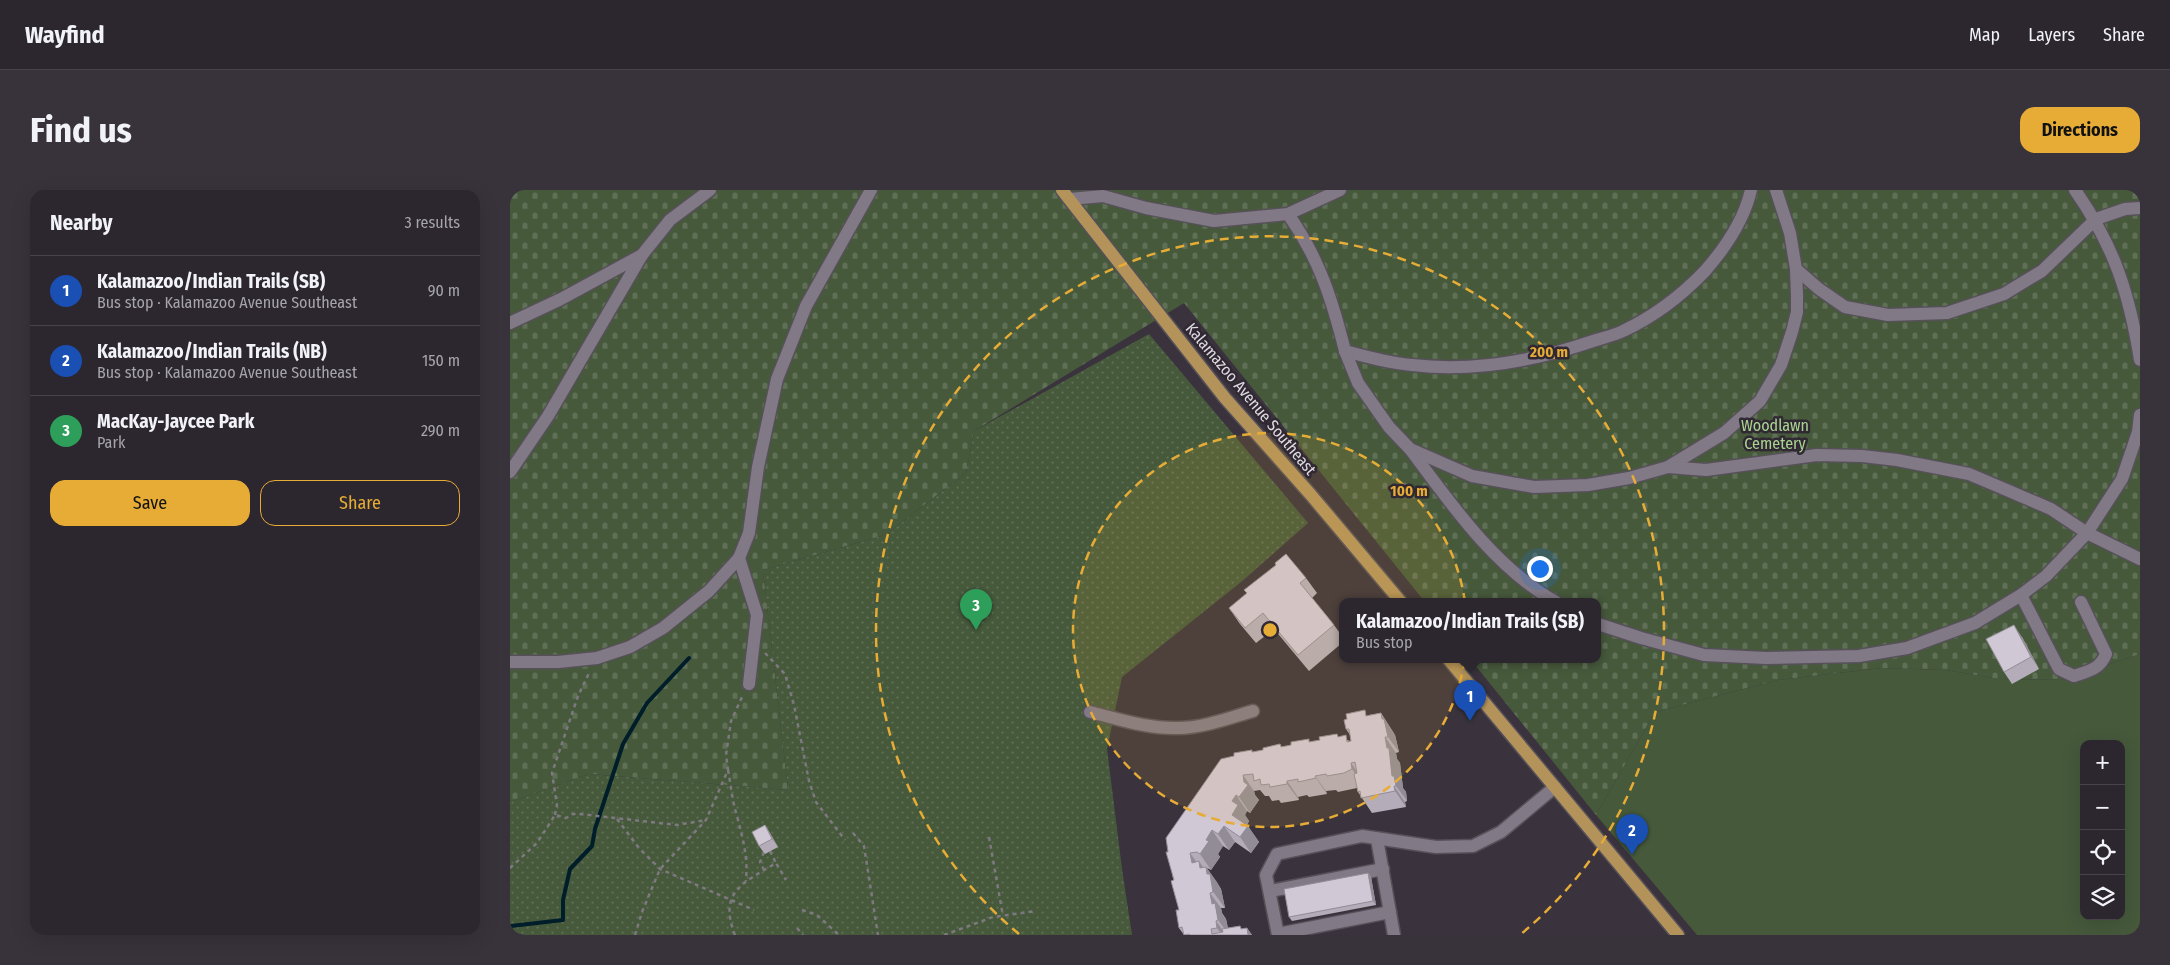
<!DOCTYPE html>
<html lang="en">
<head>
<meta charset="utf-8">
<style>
  body { margin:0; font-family:"Fira Sans Condensed",sans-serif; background:#38323a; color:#f1f3f6 }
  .controls { position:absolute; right:15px; bottom:15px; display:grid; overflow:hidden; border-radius:10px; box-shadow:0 5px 20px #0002 }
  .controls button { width:45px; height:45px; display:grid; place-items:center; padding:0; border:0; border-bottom:1px solid #48434a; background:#2c262e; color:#f1f3f6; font:25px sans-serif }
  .you { position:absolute; left:1029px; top:378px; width:18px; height:18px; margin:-12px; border:4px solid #fff; border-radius:50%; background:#1a73e8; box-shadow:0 0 0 8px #1a73e833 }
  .badge { display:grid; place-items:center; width:32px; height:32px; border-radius:50%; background:#e6ac36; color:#fff; font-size:16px; font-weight:700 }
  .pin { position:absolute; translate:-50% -41px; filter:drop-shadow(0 1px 2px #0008) }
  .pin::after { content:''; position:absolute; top:26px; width:18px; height:15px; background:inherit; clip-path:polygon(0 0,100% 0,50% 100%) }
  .popup { position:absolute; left:829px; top:408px; width:262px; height:65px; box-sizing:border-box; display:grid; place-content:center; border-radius:10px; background:#2c262e; filter:drop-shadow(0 1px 4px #0005); font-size:16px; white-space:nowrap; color:#a6a5aa }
  .popup b { font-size:19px; color:#f1f3f6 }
  .popup::after { content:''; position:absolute; left:50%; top:100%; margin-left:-10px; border:10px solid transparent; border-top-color:#2c262e }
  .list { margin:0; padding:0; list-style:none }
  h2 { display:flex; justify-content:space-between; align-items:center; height:65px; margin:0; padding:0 20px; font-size:21px }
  h2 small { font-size:16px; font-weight:400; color:#a6a5aa }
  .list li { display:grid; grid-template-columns:32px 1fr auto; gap:15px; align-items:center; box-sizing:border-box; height:70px; padding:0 20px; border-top:1px solid #48434a }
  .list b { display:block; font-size:19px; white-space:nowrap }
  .list p { margin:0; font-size:16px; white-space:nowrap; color:#a6a5aa }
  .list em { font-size:16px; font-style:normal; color:#a6a5aa }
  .actions { display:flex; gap:10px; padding:15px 20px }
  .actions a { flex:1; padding:11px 0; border:1px solid #e6ac36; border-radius:15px; text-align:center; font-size:18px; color:#e6ac36 }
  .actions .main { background:#e6ac36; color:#111 }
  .icon { flex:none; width:28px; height:28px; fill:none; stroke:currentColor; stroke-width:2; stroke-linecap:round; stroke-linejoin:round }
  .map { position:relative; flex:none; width:1630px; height:745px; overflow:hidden; border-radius:15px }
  header { display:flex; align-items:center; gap:30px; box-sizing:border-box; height:70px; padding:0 25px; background:#2c262e; border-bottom:1px solid #48434a }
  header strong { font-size:24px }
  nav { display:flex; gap:28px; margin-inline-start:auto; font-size:18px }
  .intro { display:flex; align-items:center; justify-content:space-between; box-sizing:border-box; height:120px; padding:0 30px }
  h1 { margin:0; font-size:35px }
  .button { padding:12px 22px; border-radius:15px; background:#e6ac36; color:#111; font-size:18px; font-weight:700 }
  main { display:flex; gap:30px; padding:0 30px }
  aside { flex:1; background:#2c262e; border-radius:15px; box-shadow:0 5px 20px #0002 }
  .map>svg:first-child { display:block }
</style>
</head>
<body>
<header>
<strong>Wayfind</strong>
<nav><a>Map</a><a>Layers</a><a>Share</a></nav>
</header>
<div class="intro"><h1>Find us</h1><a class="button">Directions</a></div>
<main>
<aside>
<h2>Nearby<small>3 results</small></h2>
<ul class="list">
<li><span class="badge" style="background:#1a4fb4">1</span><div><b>Kalamazoo/Indian Trails (SB)</b><p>Bus stop · Kalamazoo Avenue Southeast</p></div><em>90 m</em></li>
<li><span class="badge" style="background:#1a4fb4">2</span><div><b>Kalamazoo/Indian Trails (NB)</b><p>Bus stop · Kalamazoo Avenue Southeast</p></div><em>150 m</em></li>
<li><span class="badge" style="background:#2e9e5b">3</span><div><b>MacKay-Jaycee Park</b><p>Park</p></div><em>290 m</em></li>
</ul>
<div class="actions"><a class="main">Save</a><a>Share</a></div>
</aside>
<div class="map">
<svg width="1630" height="745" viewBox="0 0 1630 745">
  <defs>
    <pattern id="cemetery-stones" width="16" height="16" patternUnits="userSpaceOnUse" patternTransform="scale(1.25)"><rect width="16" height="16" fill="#46593b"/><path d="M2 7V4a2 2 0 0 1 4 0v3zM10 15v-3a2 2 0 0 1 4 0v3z" fill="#607057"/></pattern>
    <pattern id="park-dots" width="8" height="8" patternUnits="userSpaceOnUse" patternTransform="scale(1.25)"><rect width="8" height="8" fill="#46593b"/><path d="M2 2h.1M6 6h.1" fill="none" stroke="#607057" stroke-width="1.8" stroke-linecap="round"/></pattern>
  </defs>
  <rect width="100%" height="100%" fill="#3a333d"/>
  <path fill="#46593b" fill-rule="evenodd" d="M1630,464V745H1187L1086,625L1145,522L1268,490L1371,478L1436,480L1489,489L1552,490ZM1574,554H1611V726H1574Z"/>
  <polygon fill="url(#cemetery-stones)" points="0,0 1630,0 1630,464 1552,490 1489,489 1436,480 1371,478 1268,490 1145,522 1086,625 961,470 1088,470 1088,412 915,412 674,113 464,241 456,283 375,345 253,380 278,600 79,584 0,612"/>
  <polygon fill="url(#park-dots)" points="639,144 798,333 731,392 612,487 597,559 612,679 622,745 0,745 0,612 79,584 278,600 253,380 375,345 456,283 464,241"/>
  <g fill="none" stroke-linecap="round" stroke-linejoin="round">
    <polyline stroke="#001d2a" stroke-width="4" points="0,739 1,736 53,730 53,710 60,679 82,656 85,639 113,554 137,513 179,468"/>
    <g stroke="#565159" stroke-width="15">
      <g id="minor">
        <path d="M1565,0C1604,56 1619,102 1630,170"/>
        <polyline points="560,9 593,6 636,18 704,31 778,24 830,0"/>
        <path d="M778,24C809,68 822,109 835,161C857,167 879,173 902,175C962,182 1024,171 1080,152C1091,148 1103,146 1113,141C1143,127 1172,105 1195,81C1216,57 1234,31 1241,0"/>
        <polyline points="1286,79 1309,99 1335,117 1378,125 1437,123 1494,104 1532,81 1586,29 1615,19 1630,18"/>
        <polyline points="0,133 51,109 132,65 160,30 200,0"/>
        <polyline points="835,161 848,193 879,237 900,259 962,286 1024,297 1078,295 1119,288 1158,277 1214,243 1250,211 1271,175 1282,142 1287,122 1287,105 1286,79 1280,43 1266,0"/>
        <path d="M900,259C941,314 985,378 1046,412"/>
        <polyline points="1158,277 1196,280 1307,265 1352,266 1387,270 1459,284 1492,298 1541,319 1577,343 1630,369"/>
        <polyline points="0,282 38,226 132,65"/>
        <polyline points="229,368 247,425 239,494"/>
        <path d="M1511,405L1549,479L1564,486C1579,481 1590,479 1596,464L1571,412"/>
        <polyline points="1088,434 1131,448 1194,465 1256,468 1349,466 1397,458 1465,433 1511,405 1536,386 1577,343 1612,289 1628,242 1630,225"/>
        <polyline points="0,472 48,472 87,468 120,457 153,438 199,401 229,368 239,343 248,277 267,189 296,116 361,0"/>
        <path d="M580,522C609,529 638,539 668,538C693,538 719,528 743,521"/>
        <polyline points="867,649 884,745"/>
        <polyline points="760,701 873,679"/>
        <polyline points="768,744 880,722"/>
        <polyline points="768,745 756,685 767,664 852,646 926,657 963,656 991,642 1045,597"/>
      </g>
    </g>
    <g stroke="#565159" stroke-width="15">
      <g id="major">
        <polyline points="552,0 715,208 801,305 891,412"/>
        <polyline points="939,470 1168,745"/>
      </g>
    </g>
    <g stroke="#7e7881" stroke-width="2.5" stroke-dasharray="4 4" stroke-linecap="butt">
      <polyline points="255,463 275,484 284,515 299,591 306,612 335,650"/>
      <path d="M218,580C221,595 222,611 227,626C233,650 238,665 236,691"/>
      <polyline points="45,625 47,615 42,583 68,506 80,481"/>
      <polyline points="107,629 129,658 150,679 244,720"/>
      <polyline points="343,643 354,656 368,745"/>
      <polyline points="479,647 493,726"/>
      <polyline points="260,661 266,673"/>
      <polyline points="254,662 250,672 254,680"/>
      <polyline points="0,678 27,653 45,625 56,628 63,624 70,624 167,635 196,630"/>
      <polyline points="292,720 307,725 329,745"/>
      <polyline points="287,738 293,745"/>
      <polyline points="125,745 132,722 150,679 196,630 218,580 216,565 221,531 233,505"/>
      <path d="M225,745C208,702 233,693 266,673L276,690"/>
      <polyline points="434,745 483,727 526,721"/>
    </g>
    <use href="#minor" stroke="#817985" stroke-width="12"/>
    <use href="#major" stroke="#b39359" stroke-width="12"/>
  </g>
  <g fill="#b4acb8">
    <polygon points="796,388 807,403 802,408 824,435 832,446 832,453 799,481 764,439 746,453 730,434 719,418"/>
    <polygon points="1512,447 1529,479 1502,494 1494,482"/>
    <polygon points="871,523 885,545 889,562 886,563 887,569 890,573 893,598 896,602 897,611 895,612 896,617 862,623 848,602 847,598 828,602 826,600 816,601 817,604 799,607 797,605 788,607 789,610 771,613 769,610 762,611 759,606 755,606 750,600 744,601 745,605 749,610 740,623 737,621 735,625 739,631 737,635 749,652 741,663 725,652 719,660 713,656 708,664 710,667 701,680 697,678 711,699 715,718 711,718 712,723 716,729 718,738 730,736 732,739 737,738 742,745 674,745 669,738 669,720 658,662 744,562 753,560 770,554 772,557 829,547 840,551 841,551 840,545 836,539 859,525"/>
    <polygon points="255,635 260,643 268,657 255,664 249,656"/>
    <polygon points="858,683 861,687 866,715 782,731 779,727"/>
  </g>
  <g fill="#928c96">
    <polygon points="1504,435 1512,447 1529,479 1521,467"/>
    <polygon points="871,523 885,545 889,562 878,547"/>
    <polygon points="875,547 886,563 887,569 890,573 893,598 896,602 897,611 886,596 882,586"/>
    <polygon points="841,573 852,589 853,595 842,579"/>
    <polygon points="733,585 744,601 745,605 749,610 740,623 729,607 734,592"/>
    <polygon points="805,586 816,601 817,604 806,588"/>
    <polygon points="777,591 788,607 789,610 777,594"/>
    <polygon points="884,596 895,612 896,617 885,601"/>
    <polygon points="726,605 737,621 735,625 739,631 733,641 722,625 722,611"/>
    <polygon points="255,635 260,643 268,657 262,649"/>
    <polygon points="714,636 725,652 719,660 708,644"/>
    <polygon points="738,636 749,652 741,663 730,647"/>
    <polygon points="702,640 713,656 708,664 710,667 701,680 690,664 696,650"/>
    <polygon points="680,663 690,677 689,671 697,683 696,677 707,692 711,699 715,718 682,673"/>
    <polygon points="858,683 861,687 866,715 863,711"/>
    <polygon points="700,703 711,718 712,723 716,729 719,745 708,730 702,714"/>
    <polygon points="706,731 716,745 712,745 707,738"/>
    <polygon points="737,738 742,745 738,745"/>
  </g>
  <g fill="#d1c8d6" stroke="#928c96">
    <polygon points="776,364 796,388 790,393 824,435 788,465 753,423 735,438 719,418 737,403 734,400 766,375 765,373"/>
    <polygon points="1504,435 1521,467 1494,482 1476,449"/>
    <polygon points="855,520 856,526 871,523 872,529 874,529 878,547 875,547 877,558 879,558 882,586 884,586 886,596 884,596 885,601 851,608 850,601 848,602 844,584 847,583 845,572 841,573 842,579 834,583 817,586 816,584 805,586 806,588 788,592 788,589 777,591 777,594 760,597 759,594 751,595 750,589 744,591 743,584 733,585 734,592 738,595 729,607 726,605 722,611 728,615 722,625 738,636 730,647 714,636 708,644 702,640 696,650 699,651 690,664 687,662 680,663 682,673 689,671 690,678 696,677 697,684 700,684 703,702 700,703 702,714 705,713 708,730 706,731 707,738 701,739 702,744 713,742 712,739 730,736 731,739 737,738 738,745 680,745 679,744 674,745 672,737 669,738 666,720 669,720 661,691 664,690 656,662 658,662 656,648 711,569 724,566 724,563 742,560 742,562 753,560 753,558 770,554 771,557 781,555 781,552 799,549 799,552 810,550 809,547 827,544 828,547 836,545 837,552 841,551 839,539 836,539 834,530 837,529 836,524"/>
    <polygon points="255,635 262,649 249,656 242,642"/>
    <polygon points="858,683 863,711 779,727 774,699"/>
  </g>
  <circle cx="760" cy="440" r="197" fill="#e6ac36" fill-opacity=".12"/>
  <g fill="none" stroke="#e6ac36" stroke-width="2.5" stroke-dasharray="9 6">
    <circle cx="760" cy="440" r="197"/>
    <path d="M509 744A394 394 0 1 1 1011 744"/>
  </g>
  <g text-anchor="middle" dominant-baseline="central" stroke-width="5" stroke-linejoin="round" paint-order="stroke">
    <g font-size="16" fill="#e0dbe2" stroke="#302933">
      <text transform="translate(741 209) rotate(50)">Kalamazoo Avenue Southeast</text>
    </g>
    <g font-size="16" fill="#a9d490" stroke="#302933">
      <text x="1265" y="235">Woodlawn<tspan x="1265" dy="18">Cemetery</tspan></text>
    </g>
  </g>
  <circle cx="760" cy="440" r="8" fill="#e6ac36" stroke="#302933" stroke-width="2.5"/>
  <g font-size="15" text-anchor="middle" font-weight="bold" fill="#e6ac36" stroke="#302933" stroke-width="5" stroke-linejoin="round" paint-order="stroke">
    <text x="1039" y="167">200 m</text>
    <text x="899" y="306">100 m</text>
  </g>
</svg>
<div class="controls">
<button>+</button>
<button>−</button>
<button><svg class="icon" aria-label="locate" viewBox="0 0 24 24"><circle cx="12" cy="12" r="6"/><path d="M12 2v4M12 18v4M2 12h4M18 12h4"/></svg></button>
<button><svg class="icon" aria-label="layers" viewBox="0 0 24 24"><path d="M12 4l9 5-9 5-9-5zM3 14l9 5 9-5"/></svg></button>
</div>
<div class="you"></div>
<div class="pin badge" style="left:960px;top:531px;background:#1a4fb4">1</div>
<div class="popup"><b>Kalamazoo/Indian Trails (SB)</b>Bus stop</div>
<div class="pin badge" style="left:1122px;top:665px;background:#1a4fb4">2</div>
<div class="pin badge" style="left:466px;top:440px;background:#2e9e5b">3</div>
</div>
</main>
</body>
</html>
